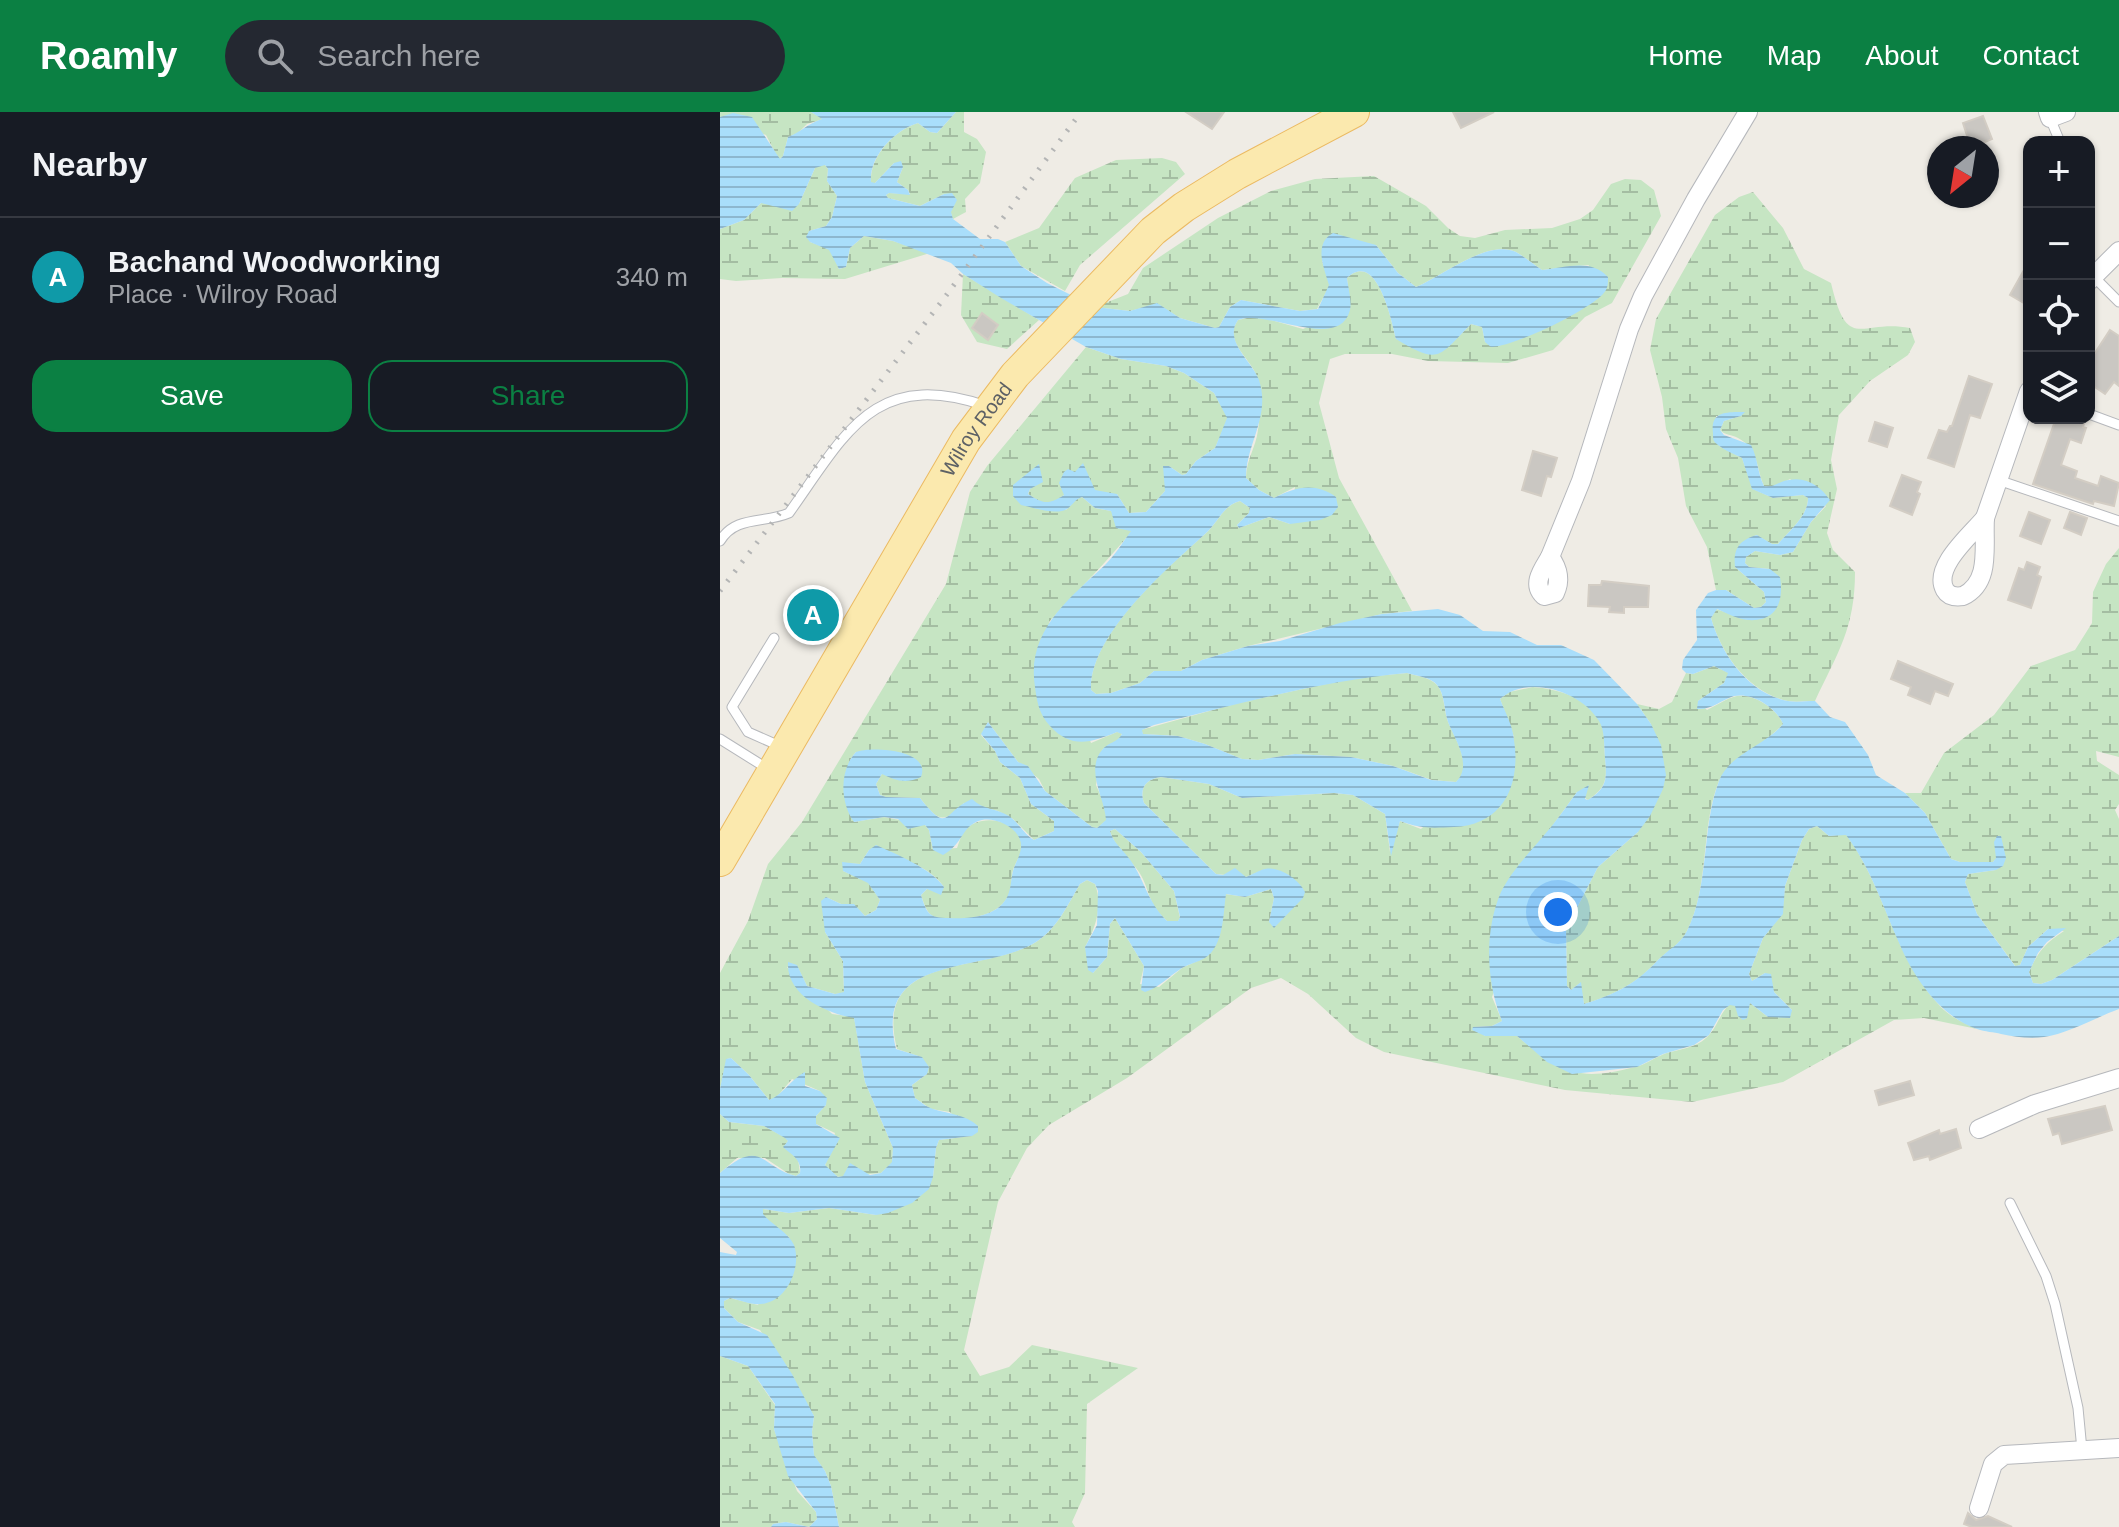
<!DOCTYPE html>
<html lang="en">
<head>
<meta charset="utf-8">
<style>
  body { margin:0; font-family:Arial,sans-serif; background:#242831; color:#f1f3f6 }
  .controls { position:absolute; right:24px; top:24px; display:grid; overflow:hidden; border-radius:16px; box-shadow:0 2px 6px #0004 }
  .controls button { width:72px; height:72px; display:grid; place-items:center; padding:0; border:0; border-bottom:2px solid #363941; background:#171b24; color:#f1f3f6; font:40px sans-serif }
  .compass { position:absolute; left:1207px; top:24px; width:72px; height:72px; border-radius:50%; background:#171b24; box-shadow:0 2px 6px #0004; rotate:210deg }
  .you { position:absolute; left:838px; top:800px; width:28px; height:28px; margin:-20px; border:6px solid #fff; border-radius:50%; background:#1a73e8; box-shadow:0 0 0 12px #1a73e833 }
  .badge { display:grid; place-items:center; width:52px; height:52px; border-radius:50%; background:#0b8043; color:#fff; font-size:26px; font-weight:700 }
  .pin { position:absolute; translate:-50% -50%; border:4px solid #fff; box-shadow:0 2px 8px #0006 }
  .list { margin:0; padding:0; list-style:none }
  h2 { display:flex; justify-content:space-between; align-items:center; height:104px; margin:0; padding:0 32px; font-size:34px }
  h2 small { font-size:26px; font-weight:400; color:#9ea1a6 }
  .list li { display:grid; grid-template-columns:52px 1fr auto; gap:24px; align-items:center; box-sizing:border-box; height:120px; padding:0 32px; border-top:2px solid #363941 }
  .list b { display:block; font-size:30px; white-space:nowrap }
  .list p { margin:0; font-size:26px; white-space:nowrap; color:#9ea1a6 }
  .list em { font-size:26px; font-style:normal; color:#9ea1a6 }
  .actions { display:flex; gap:16px; padding:24px 32px }
  .actions a { flex:1; padding:18px 0; border:2px solid #0b8043; border-radius:24px; text-align:center; font-size:28px; color:#0b8043 }
  .actions .main { background:#0b8043; color:#fff }
  .icon { flex:none; width:44px; height:44px; fill:none; stroke:currentColor; stroke-width:2; stroke-linecap:round; stroke-linejoin:round }
  .map { position:relative; flex:none; width:1399px; height:1415px; overflow:hidden }
  header { display:flex; align-items:center; gap:48px; box-sizing:border-box; height:112px; padding:0 40px; background:#0b8043; color:#fff }
  header strong { font-size:38px }
  nav { display:flex; gap:44px; margin-inline-start:auto; font-size:28px }
  .search { width:560px; height:72px; background:#242831; display:flex; align-items:center; gap:20px; box-sizing:border-box; padding:0 28px; border-radius:44px; color:#9ea1a6; font-size:30px }
  main { display:flex }
  aside { flex:1; background:#171b24 }
  .map>svg:first-child { display:block }
</style>
</head>
<body>
<header>
<strong>Roamly</strong>
<div class="search"><svg class="icon" aria-label="search" viewBox="0 0 24 24"><circle cx="10" cy="10" r="6"/><path d="M15 15l6 6"/></svg>Search here</div>
<nav><a>Home</a><a>Map</a><a>About</a><a>Contact</a></nav>
</header>
<main>
<aside>
<h2>Nearby<small></small></h2>
<ul class="list">
<li><span class="badge" style="background:#0f9aa8">A</span><div><b>Bachand Woodworking</b><p>Place · Wilroy Road</p></div><em>340 m</em></li>
</ul>
<div class="actions"><a class="main">Save</a><a>Share</a></div>
</aside>
<div class="map">
<svg width="1399" height="1415" viewBox="0 0 1399 1415">
  <defs>
    <pattern id="wetland-marsh" width="20" height="14" patternUnits="userSpaceOnUse" patternTransform="scale(2)"><rect width="20" height="14" fill="#c6e5c3"/><path d="M1 5h8M5 5V1M11 12h8M15 12V8" fill="none" stroke="#a4bda2"/></pattern>
    <pattern id="water-rules" width="6" height="5" patternUnits="userSpaceOnUse" patternTransform="scale(2)"><rect width="6" height="5" fill="#a9defb"/><path d="M0 2.5h6" fill="none" stroke="#8db7cf"/></pattern>
  </defs>
  <rect width="100%" height="100%" fill="#efece5"/>
  <g fill="url(#wetland-marsh)">
    <polygon points="0,0 91,0 103,7 87,12 78,21 68,25 63,44 59,48 46,23 0,5"/>
    <path d="M236,0H244V20L257,27L266,40L260,71L245,87L246,100L233,107L224,82L200,94L168,86L166,83L169,81L190,82L188,78L177,70L183,55L174,51L155,71H151C149,44 175,18 198,11L210,20L217,21Z"/>
    <polygon points="442,46 456,50 465,62 360,153 345,179 301,154 285,130 319,116 355,66 396,48"/>
    <polygon points="99,53 105,53 108,57 107,69 117,84 112,105 106,114 89,119 90,130 110,137 119,157 126,155 130,136 144,124 173,129 210,141 125,167 62,166 16,169 0,167 0,117 24,108 41,91 79,92 95,56"/>
    <path d="M654,64L706,94L728,116L740,124L755,126L785,118L832,116L860,107L873,98L891,72L905,67L921,68L934,78L941,104L892,191L865,205L833,238L788,251L708,249L672,242H625L610,247L599,291L619,366L692,499L662,502L528,534L482,548L461,559H434L420,571L391,581L376,582L371,578C369,523 447,456 485,422C498,411 503,393 520,389L530,396L529,401L517,413L519,416L549,405L570,412L575,375L554,386L539,378L526,366C526,348 536,335 538,318C540,308 541,278 538,268C533,247 502,230 518,208L536,204L583,217L630,196L627,166C657,137 672,210 676,227L728,235L751,212L762,215L765,230L778,234L847,206L869,153L822,158C814,153 805,145 796,140C767,127 723,164 696,175L678,161L656,133L602,149L610,173L597,197L580,199L521,188L510,195L499,215L495,216L460,206L437,192L410,199L375,195L408,182L423,156L498,106L551,79L595,67Z"/>
    <path d="M1033,80L1063,116L1084,157L1111,171C1128,243 1141,206 1190,216L1195,230L1188,243L1150,269L1119,303L1111,348L1117,377L1107,421L1113,438L1135,460C1135,516 1118,540 1095,589C1085,589 1073,591 1063,588C1026,577 1001,541 991,506L996,497L1028,508L1045,505L1050,457L1029,455L1025,451L1026,445L1035,439L1060,443L1073,440L1091,410L1106,394L1070,367L1053,376L1044,374C1036,356 1039,337 1018,326C1011,322 1006,324 1000,318L1004,309L1021,304H996L999,334L1022,346L1033,377L1053,386L1083,383L1088,386C1088,404 1070,418 1058,432H1052L1036,423L1015,455L1044,480L1046,490L1041,495L1034,496L1006,478H996L987,435L966,394L958,346L946,317L942,285L930,238L936,207L995,103L1019,85Z"/>
    <polygon points="243,162 319,208 287,237 257,230 241,203"/>
    <path d="M366,235L401,247L446,254L464,261L494,281L508,306L495,336L476,349L466,362L462,363L449,354L445,379L426,400L409,401L397,382L344,383L333,391H322L308,382L310,377L293,384L346,398L357,386L362,385L375,396L391,399L412,419C386,451 357,479 329,510L371,631L397,620L402,621L400,627L382,638L376,673L386,696L387,708L377,716L372,715L325,679L319,667L298,650L268,610L261,623L275,639L280,650L300,666L311,692L334,709V719L314,728L293,707L278,699L244,691C223,713 218,709 200,686L166,685L160,683L156,672L162,662L136,640C118,659 130,687 134,710L164,705L205,713L209,718L213,738L237,736C239,731 241,723 244,719C259,700 302,707 302,735C302,742 295,751 293,758C291,766 292,775 289,782C281,802 254,807 236,807C211,806 209,807 201,783L207,777L224,775C208,752 175,744 149,738L140,752L123,751V759L148,770L160,788L156,798L145,804L133,792H121L106,785L105,820L123,849L124,881L115,882L87,874L77,854L67,855L112,902L134,905L145,970L173,1036L172,1051L161,1061L118,1065L105,1054L115,1021L96,1012V1004L106,993L100,979L72,967L56,986L49,988L29,963L11,946L7,947L0,977V861L28,809L48,752L82,710L226,472L250,380L267,354Z"/>
    <path d="M1399,436V645L1376,639L1377,649L1399,663V692L1395,698L1399,707V824L1332,868L1321,872L1313,871L1309,860C1318,840 1325,831 1344,819L1328,817L1308,835L1300,853L1296,855L1257,802L1245,770L1248,762L1276,758V747L1273,750H1240L1231,747L1205,701L1185,681H1201L1224,641L1274,603L1311,554L1355,538L1372,511L1373,480L1386,452Z"/>
    <path d="M994,554L1009,561L1004,571L978,589L987,598C997,593 1007,586 1017,584C1034,581 1057,597 1063,612C1049,629 1005,654 999,669C980,716 990,774 967,819C960,833 947,839 937,849C918,871 892,884 864,892L860,871L851,878L847,874L846,817L878,755L918,720L931,612L917,592L939,597L952,590L966,561L973,562Z"/>
    <path d="M687,561C696,564 709,565 716,572C724,579 724,596 727,607C733,625 755,653 736,670L712,668L673,654L631,645L575,642L538,648L522,647L485,632L458,624L423,622L421,618L518,591L634,566Z"/>
    <path d="M813,575C837,577 873,586 882,613C885,623 884,635 885,645C887,667 887,675 868,688L857,680L833,713L772,885L782,909L772,914L754,915L765,924H797C841,961 857,970 915,955C925,953 934,946 944,942C959,937 978,936 989,923C998,913 1000,901 1010,892L1027,894L1030,891L1048,905L1072,898L1054,880L1045,861L1032,869L1029,862L1043,826L1062,802L1065,774L1082,728L1089,717L1097,714L1109,724L1126,722C1165,775 1174,846 1220,894C1230,905 1244,911 1257,917L1204,906L1174,908L1063,970L972,990L845,978L664,940L636,926L588,882L561,866L531,876L407,966L329,1013L307,1036L278,1090L244,1238L260,1264L289,1255L312,1233L418,1256L367,1292L365,1381L352,1410L355,1415H119L111,1374L105,1359L94,1344L92,1320L94,1304L40,1218L18,1210L4,1196V1189L10,1186L38,1193L69,1125L52,1114L42,1102L43,1097L69,1101L109,1096L156,1103L213,1065L216,1036L219,1028L251,1024L230,1000L211,997L195,986L192,973L207,962L201,945L177,937C152,839 263,863 316,830C337,817 348,792 360,772L367,768L375,772C383,794 376,815 365,835L373,861L387,845L390,812L395,806L424,854L420,872L439,875L462,856L486,845L502,812L505,782L525,785L551,777L554,786L549,810L582,786L546,757L526,765L496,762L424,691C419,676 426,667 441,665L489,672L522,686L614,681L633,683L665,702L670,740L680,709L701,717L794,625L780,587L789,580Z"/>
    <path d="M395,717L421,740L454,779L460,806L458,809H447C426,790 431,779 419,760C410,747 394,734 390,719Z"/>
    <polygon points="0,1002 9,1010 44,1014 66,1026 68,1029 64,1035 78,1047 80,1061 76,1064 69,1062 45,1046 17,1046 0,1061"/>
    <polygon points="0,1244 28,1254 55,1293 54,1317 77,1379 96,1400 97,1407 89,1415 66,1410 53,1412 51,1415 0,1415"/>
  </g>
  <path fill="url(#water-rules)" fill-rule="evenodd" d="M91,0H236L217,21L210,20L198,11C175,18 149,44 151,70L155,71L174,51L181,49L183,55L177,70L188,78L190,83L169,81L166,83L168,86L200,94L224,82L232,81L237,88L231,100L233,107L260,127H278L285,130L301,154L327,171L375,195L410,199L437,191L460,206L495,216L499,215L510,195L521,188L580,199L598,197L609,173C604,156 593,132 613,121L656,133L678,161L696,175C723,164 767,127 796,140C805,145 814,153 822,158C845,156 871,146 888,165C888,172 888,177 883,182C866,200 795,234 771,235L765,230L762,215L751,212C718,246 719,253 676,227C672,210 657,137 627,166C628,175 632,189 630,198C619,241 545,196 518,208C503,229 532,249 539,268C551,304 526,332 526,366L539,378L554,386C575,375 595,370 616,385L618,395L612,403L600,408L570,412L549,405L519,416L517,413L529,401L530,396L520,389C503,393 498,411 485,422C448,456 369,523 371,578L376,582L391,581L420,571L434,559H461L482,548L528,534L560,529L620,511L662,502L718,497L740,503L763,519L790,520L817,533H841L874,548L917,592L931,612L941,633L946,663L943,677L930,704L918,720L878,755L846,817L847,874L851,878L861,870L864,892C894,883 917,871 937,849C947,838 960,833 967,819C990,773 981,716 999,669C1009,642 1046,633 1063,612C1057,596 1032,580 1014,584C1001,588 992,598 977,597L978,589L1004,571L1008,561L994,554L973,562L966,561L962,557L963,548L977,528L976,498L988,481L996,478H1006L1034,496L1041,495L1046,490L1044,480L1015,455C1013,437 1019,428 1037,423L1052,432H1058C1070,418 1088,404 1088,386L1083,383L1053,386L1032,377L1022,346C1015,342 1005,339 998,333C993,329 993,328 993,321C990,299 1007,300 1025,300L1021,304L1004,309L1000,318L1004,323L1031,333C1038,346 1037,360 1044,374C1056,376 1058,369 1069,368C1087,364 1101,375 1110,388L1091,410L1073,440L1060,443L1035,439L1026,445L1025,451L1029,455L1050,457L1060,465C1064,489 1057,510 1028,508C1018,507 1006,501 997,497L991,506C1001,541 1026,578 1063,588C1073,591 1085,589 1095,589L1110,605L1125,610L1148,643L1156,663L1185,681L1205,701L1231,747L1240,750H1273L1276,746L1274,730L1277,724H1281L1286,746L1283,754L1276,758L1248,762L1245,770L1257,802L1295,854L1300,853L1308,835L1328,817L1346,816L1327,830L1318,841L1309,860L1313,871L1321,872L1332,868L1399,824V897C1377,905 1347,922 1324,925C1310,927 1295,925 1281,922C1274,920 1265,920 1257,917C1221,905 1194,866 1180,833C1163,795 1151,756 1126,723L1109,724L1097,714L1089,717L1082,728L1065,774L1063,802L1043,826L1029,862L1032,869L1045,861L1051,862L1054,880L1072,898L1070,906L1048,905L1030,891L1027,906L1023,908L1018,904L1015,894L1010,893L1003,898L989,923L974,933L943,942L917,955L852,962L827,950L797,924H765L752,918L753,915L772,914L782,909C766,870 764,819 781,780C793,756 814,736 831,715C840,704 848,692 857,680L869,673L865,687L868,688C887,676 887,667 885,646C884,635 885,618 879,609C861,579 808,562 780,587C785,600 793,614 794,628C801,673 783,713 734,715C712,716 701,717 680,709L671,744L665,702L633,683L614,681L522,686L489,672L441,665C426,667 419,676 424,691L496,762L503,763L515,756L526,765C532,763 539,758 545,757C560,754 579,768 585,780L583,786L554,816L549,810L554,786L551,777L525,785L506,782C503,802 504,834 485,846C478,850 469,852 462,856C448,865 440,875 425,880L421,878L424,854L395,806L390,812L387,845L373,861L368,858L365,835L377,813L378,779L375,772L367,768L360,772C348,792 337,817 316,830C264,863 152,839 176,937L202,945L209,955L207,962L192,973L195,986C200,989 206,995 213,997C229,1002 245,1002 258,1014V1020L252,1024L219,1028L216,1036L213,1065L209,1077L192,1091L168,1101L156,1103L109,1096L69,1101L43,1097V1102C51,1112 69,1121 74,1133C82,1155 67,1190 41,1192C31,1193 20,1188 10,1186L4,1189V1196L18,1210L47,1223L72,1262L94,1304L92,1320L94,1343L105,1359L111,1374L119,1415H51L53,1412L66,1410L89,1415L97,1407L96,1400L68,1364L54,1317L55,1292L28,1254L0,1244V1140L16,1143L17,1140L0,1126V1061C42,1025 40,1055 76,1064L80,1061C82,1048 72,1043 63,1035L68,1029L65,1026L44,1014L9,1010L0,1002V977L6,947L11,946L29,963L49,988C63,983 71,967 85,960V974L100,979L107,986L106,993L96,1004V1012L120,1026L105,1053L118,1065L123,1064L130,1051L150,1063L161,1061L172,1050L173,1036L145,970L134,906C107,901 66,884 68,850L77,853L87,874L115,882L124,880L123,849L105,820L101,789L106,785L121,792H134L145,804L156,798L160,788L148,771L123,759L122,750L140,752L149,738L156,733C176,742 212,757 224,775L221,783L207,777L201,783C207,802 209,806 229,806C249,807 279,805 288,783C291,776 291,767 293,759C295,752 300,744 301,736C303,718 278,705 262,708C241,713 244,732 223,743L213,738L209,718L205,713L188,717L178,707L164,705L134,710C120,691 119,658 136,640C152,634 212,638 201,665C187,672 175,669 162,662L156,672L160,683L166,685L200,686C230,724 223,699 252,687C263,698 276,696 289,704C299,711 304,722 314,728L334,719V709L311,692L300,666L280,650L275,639L261,622L268,610L298,650L308,654L325,679L372,715L377,716L386,708C385,686 365,659 382,638C388,630 397,631 402,622L397,620C372,630 352,638 330,614C319,602 317,590 315,575C306,519 349,487 385,453C395,443 403,430 411,419L396,416L391,399L375,396L362,385C354,388 353,393 347,397C336,404 312,395 301,393L293,384V373L319,352L323,370L310,377L308,382C323,392 329,393 344,383L339,371L344,360L348,357L355,360L363,351L375,378L397,382L409,401L426,400L445,379L443,354H449L462,363L466,362L476,349L495,336L507,306L494,281L464,261L446,254L401,247L366,235L281,186L243,162L231,151L173,129L144,124L130,136L126,155L119,157L109,138L90,130L86,125L89,119L106,114L112,105L117,84L107,69L108,57L105,53L95,56L79,92L72,99L41,91L24,108L0,117V5L13,1L32,5L60,47L63,44L68,25C81,20 87,12 102,7ZM687,561C696,564 711,565 717,573C725,582 724,599 728,610C735,628 753,653 736,670L711,668L673,654L631,645L575,642L538,648L522,647L485,632L458,624L423,622L422,618L434,613C517,592 601,569 687,561ZM395,717L421,740L454,779L460,805L458,809H447C427,790 424,765 408,745C401,736 393,730 390,719Z"/>
  <g fill="#cac7c2" stroke="#d3cdc4" stroke-width="2">
    <polygon points="466,0 504,0 492,17"/>
    <polygon points="733,0 774,0 741,16"/>
    <polygon points="1263,4 1272,27 1251,36 1243,11"/>
    <polygon points="1309,149 1309,194 1290,183"/>
    <polygon points="262,201 278,213 268,228 252,216"/>
    <polygon points="1390,218 1399,224 1399,274 1394,270 1385,282 1369,271 1369,250"/>
    <polygon points="1249,264 1272,272 1260,306 1250,303 1234,355 1208,346 1219,318 1227,320 1230,314 1232,314"/>
    <polygon points="1336,306 1363,306 1365,308 1363,315 1366,316 1361,331 1350,327 1341,353 1357,359 1355,366 1378,374 1381,364 1399,371 1394,394 1374,389 1373,392 1313,372"/>
    <polygon points="1155,310 1173,316 1167,335 1149,329"/>
    <polygon points="813,339 837,346 831,365 827,364 821,384 802,378"/>
    <polygon points="1182,363 1201,370 1197,380 1200,382 1192,403 1170,394"/>
    <polygon points="1309,400 1330,408 1321,432 1300,424"/>
    <polygon points="1350,400 1367,406 1361,423 1344,416"/>
    <polygon points="1307,450 1320,455 1317,463 1321,465 1311,496 1288,488 1299,456 1304,458"/>
    <polygon points="882,469 929,474 928,495 904,495 904,501 889,500 890,495 868,494 869,473 881,473"/>
    <polygon points="96,478 116,492 90,527 71,513"/>
    <polygon points="1178,549 1233,572 1228,584 1215,579 1210,592 1188,583 1191,575 1171,567"/>
    <polygon points="1190,969 1194,983 1159,993 1155,979"/>
    <polygon points="1385,994 1392,1018 1342,1032 1339,1021 1333,1023 1328,1007"/>
    <polygon points="1236,1017 1241,1036 1210,1048 1209,1044 1194,1048 1188,1031 1219,1018 1220,1022"/>
    <polygon points="1248,1401 1256,1408 1268,1404 1292,1415 1252,1415 1244,1412"/>
  </g>
  <g fill="none" stroke-linecap="round" stroke-linejoin="round">
    <g stroke="#b6b8bc" stroke-width="11">
      <g id="lane">
        <polyline points="1330,6 1340,30"/>
        <polyline points="1373,164 1399,190"/>
        <polyline points="1369,302 1399,313"/>
        <polyline points="1278,368 1399,409"/>
        <path d="M0,429C16,403 44,412 69,401C126,321 154,256 266,294"/>
        <polyline points="54,526 12,595 28,620 62,635"/>
        <polyline points="0,627 48,657"/>
        <polyline points="1290,1091 1326,1164 1335,1192 1358,1296 1362,1338"/>
      </g>
    </g>
    <g stroke="#b6b8bc" stroke-width="20">
      <g id="street">
        <polyline points="1328,0 1330,6 1346,0"/>
        <polyline points="1369,169 1399,139"/>
        <path d="M1265,406C1263,433 1272,470 1243,484C1236,485 1229,485 1225,478C1212,455 1252,422 1265,406Z"/>
        <polyline points="1265,406 1309,279"/>
        <polyline points="830,445 861,369 909,217 923,184 976,87 1028,0"/>
        <path d="M830,445C838,456 841,468 835,481L824,484C811,472 823,457 830,445Z"/>
        <polyline points="1259,1017 1315,992 1399,966"/>
        <polyline points="1259,1396 1273,1352 1284,1343 1399,1336"/>
      </g>
    </g>
    <g stroke="#ebba62" stroke-width="32">
      <g id="primary">
        <path id="s1" d="M0,749L246,328L295,263L433,119L464,95L517,62L634,0"/>
      </g>
    </g>
    <use href="#lane" stroke="#fff" stroke-width="9"/>
    <use href="#street" stroke="#fff" stroke-width="18"/>
    <use href="#primary" stroke="#fbe9ae" stroke-width="30"/>
    <polyline stroke="#b4b5b5" stroke-width="5" stroke-dasharray="2 10" stroke-linecap="butt" points="0,479 225,185 361,0"/>
  </g>
  <g text-anchor="middle" dominant-baseline="central" stroke-width="6" stroke-linejoin="round" paint-order="stroke">
    <g font-size="20" fill="#5d6165" stroke="#fff">
      <text stroke="none"><textPath href="#s1" startOffset="502">Wilroy Road</textPath></text>
    </g>
  </g>
</svg>
<div class="controls">
<button>+</button>
<button>−</button>
<button><svg class="icon" aria-label="locate" viewBox="0 0 24 24"><circle cx="12" cy="12" r="6"/><path d="M12 2v4M12 18v4M2 12h4M18 12h4"/></svg></button>
<button><svg class="icon" aria-label="layers" viewBox="0 0 24 24"><path d="M12 4l9 5-9 5-9-5zM3 14l9 5 9-5"/></svg></button>
</div>
<svg class="compass" viewBox="-18 -18 36 36"><path d="M0-13l5 13h-10z" fill="#e53935"/><path d="M0 13l5-13h-10z" fill="#9ea1a6"/></svg>
<div class="you"></div>
<div class="pin badge" style="left:93px;top:503px;background:#0f9aa8">A</div>
</div>
</main>
</body>
</html>
